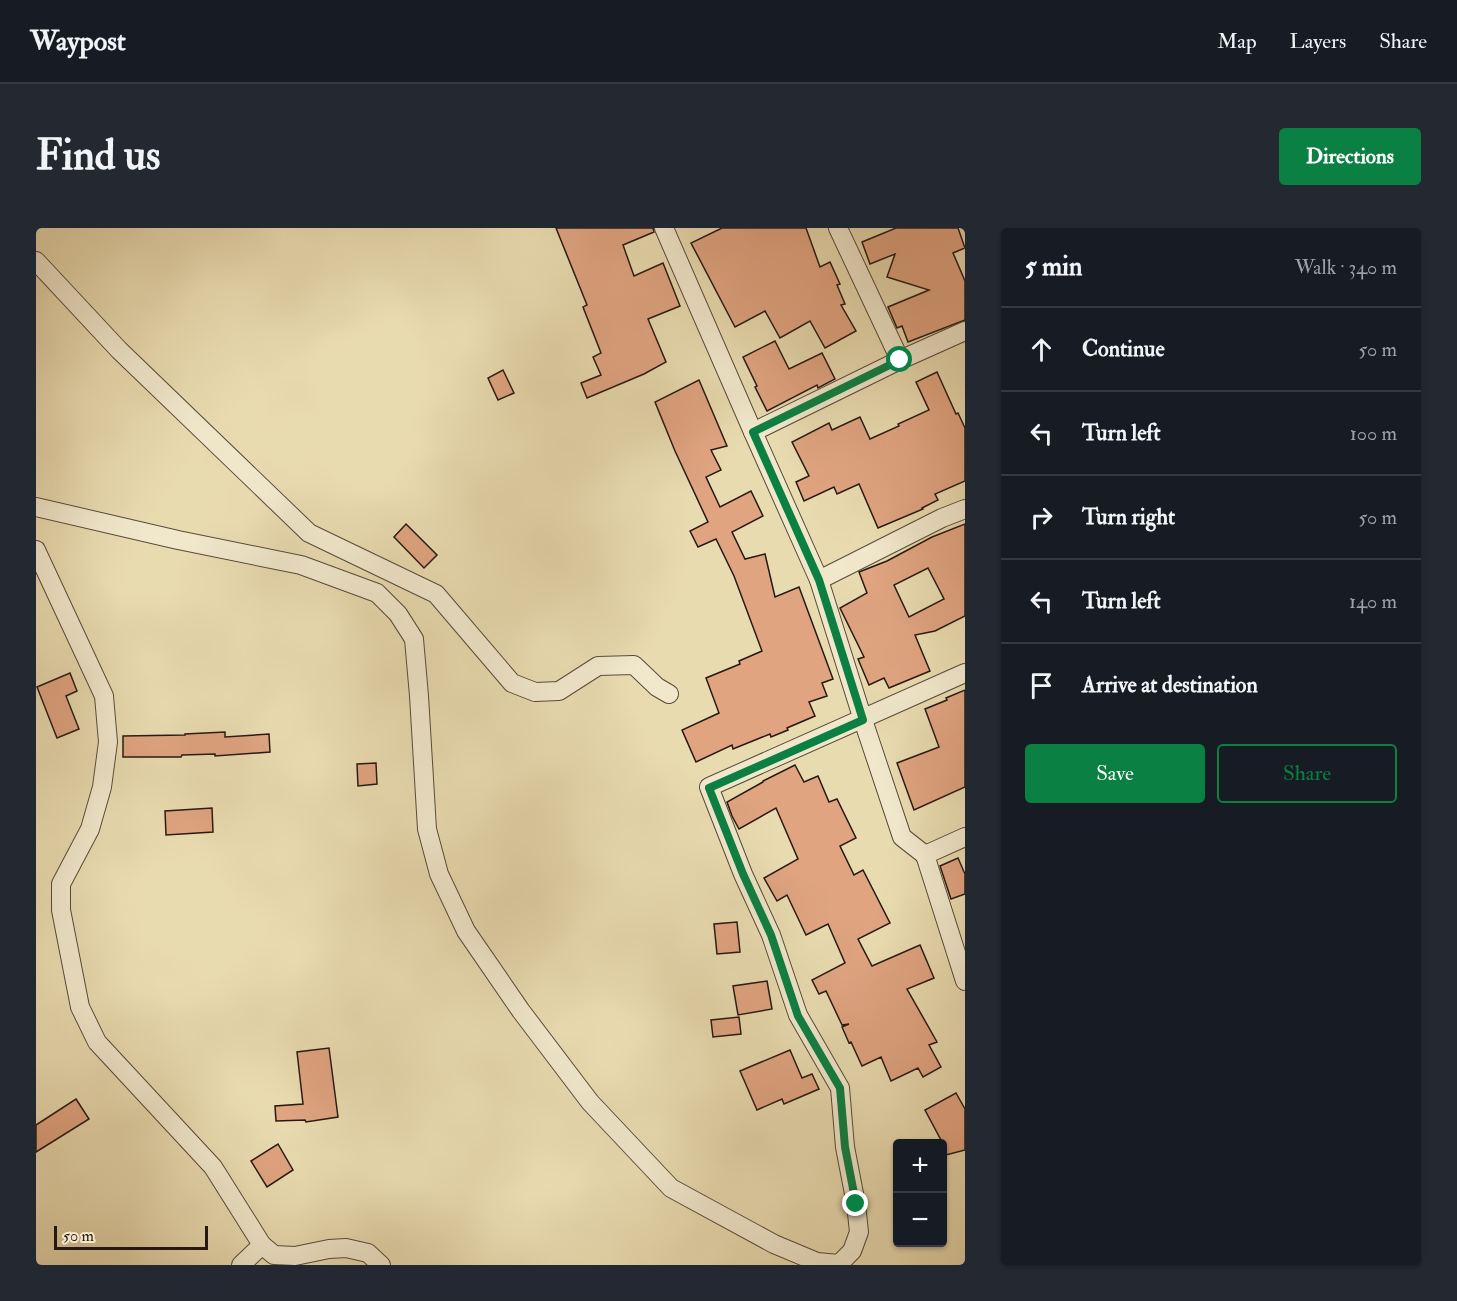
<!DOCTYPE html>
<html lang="en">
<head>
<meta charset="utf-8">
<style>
  body { margin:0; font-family:"IM FELL Double Pica",serif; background:#242831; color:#f1f3f6 }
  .controls { position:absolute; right:18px; bottom:18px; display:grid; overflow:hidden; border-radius:6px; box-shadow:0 2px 4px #0004 }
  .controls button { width:54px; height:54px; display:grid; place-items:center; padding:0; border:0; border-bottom:2px solid #363941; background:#171b24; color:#f1f3f6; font:30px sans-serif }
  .scale { position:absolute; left:18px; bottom:15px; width:154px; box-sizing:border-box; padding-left:6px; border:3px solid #271912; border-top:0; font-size:16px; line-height:21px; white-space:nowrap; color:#271912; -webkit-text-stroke:4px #f1e8cc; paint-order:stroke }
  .stop { position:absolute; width:18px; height:18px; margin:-14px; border:4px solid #0b8043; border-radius:50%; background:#fff }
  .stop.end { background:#0b8043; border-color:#fff; box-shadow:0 2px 6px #0008 }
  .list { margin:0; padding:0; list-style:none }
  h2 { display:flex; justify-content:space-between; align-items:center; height:78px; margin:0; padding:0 24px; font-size:26px }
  h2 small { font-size:20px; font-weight:400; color:#9ea1a6 }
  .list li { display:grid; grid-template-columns:39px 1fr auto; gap:18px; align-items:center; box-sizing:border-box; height:84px; padding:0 24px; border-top:2px solid #363941 }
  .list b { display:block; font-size:22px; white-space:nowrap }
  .list em { font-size:20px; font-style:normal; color:#9ea1a6 }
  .actions { display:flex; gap:12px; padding:18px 24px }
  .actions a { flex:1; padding:14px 0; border:2px solid #0b8043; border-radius:6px; text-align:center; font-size:21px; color:#0b8043 }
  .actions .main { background:#0b8043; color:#fff }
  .icon { flex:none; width:33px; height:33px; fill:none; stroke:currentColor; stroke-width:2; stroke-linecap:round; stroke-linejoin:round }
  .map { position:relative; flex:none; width:929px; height:1037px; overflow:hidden; border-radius:6px }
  header { display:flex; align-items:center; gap:36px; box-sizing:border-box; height:84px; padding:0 30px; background:#171b24; border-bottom:2px solid #363941 }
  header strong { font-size:28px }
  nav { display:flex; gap:33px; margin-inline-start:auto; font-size:21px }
  .intro { display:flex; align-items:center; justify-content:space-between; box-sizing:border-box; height:144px; padding:0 36px }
  h1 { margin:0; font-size:42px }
  .button { padding:15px 27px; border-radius:6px; background:#0b8043; color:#fff; font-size:21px; font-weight:700 }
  main { display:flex; gap:36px; padding:0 36px }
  aside { flex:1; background:#171b24; border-radius:6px; box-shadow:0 2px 4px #0004 }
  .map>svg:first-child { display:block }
</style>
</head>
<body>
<header>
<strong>Waypost</strong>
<nav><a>Map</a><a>Layers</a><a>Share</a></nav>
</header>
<div class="intro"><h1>Find us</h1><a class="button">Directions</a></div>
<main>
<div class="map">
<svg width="929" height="1037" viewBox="0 0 929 1037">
  <rect width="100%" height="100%" fill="#e9dbb0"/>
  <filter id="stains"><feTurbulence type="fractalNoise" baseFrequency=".00333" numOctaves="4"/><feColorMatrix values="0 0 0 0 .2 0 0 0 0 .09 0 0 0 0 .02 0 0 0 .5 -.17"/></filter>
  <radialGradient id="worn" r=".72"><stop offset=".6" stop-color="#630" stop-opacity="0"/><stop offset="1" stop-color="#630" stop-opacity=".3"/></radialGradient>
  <g fill="#e0a481" stroke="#271912" stroke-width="1.5" fill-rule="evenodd">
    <polygon points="520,0 617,0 618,4 587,17 598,48 627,35 644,78 612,91 630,134 608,146 551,170 545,155 565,147 557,129 565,125 547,79 551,77"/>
    <polygon points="686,0 770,0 784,39 794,34 804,56 801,57 809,76 805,77 820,103 789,120 774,93 744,110 729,83 699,99 655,15"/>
    <polygon points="860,0 922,0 929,20 917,25 929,53 929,92 872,114 866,98 861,100 852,79 893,62 851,49 859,26 834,36 826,14"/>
    <polygon points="739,113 753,141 786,125 799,151 782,160 781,157 731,183 719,159 721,158 707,129"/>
    <polygon points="467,142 478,165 462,172 452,150"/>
    <polygon points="901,144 920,186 922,185 929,200 929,253 899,266 902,272 886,280 887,281 842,300 823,256 801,266 798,259 768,273 760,254 773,248 756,214 793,195 796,202 824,189 834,211 863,198 862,196 893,182 880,154"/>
    <polygon points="663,152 691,218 675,222 685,242 670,249 684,279 715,263 727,288 696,304 709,331 729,326 739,369 763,359 797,451 786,455 791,468 773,474 779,488 751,500 752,502 735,509 734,506 697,521 696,517 660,534 646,502 683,485 670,450 704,436 703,433 726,423 698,348 680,311 662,319 654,303 672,294 639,223 619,174"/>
    <polygon points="370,296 401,327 388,340 358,309"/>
    <path d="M929,296V388L899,403L879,407L894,443L853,460L848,450L833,457L822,431L828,429L804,380L831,365L823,344L851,333L896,309ZM892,340L908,371L873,389L858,357Z"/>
    <polygon points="34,445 41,463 30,468 43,501 21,510 1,459"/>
    <polygon points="929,462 929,559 878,582 861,535 903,519 889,481 911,472 910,470"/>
    <polygon points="189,504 189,509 233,506 234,524 179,528 179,526 146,527 145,529 87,529 87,508 149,507 149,506"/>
    <polygon points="340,535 341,556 322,558 321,536"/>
    <polygon points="759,537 768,554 782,548 793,574 801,571 820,610 804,618 818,647 827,642 854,695 822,711 836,738 884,717 898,750 871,761 901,814 893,817 905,839 887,849 882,840 855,853 845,829 826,838 815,814 813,815 806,799 813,796 806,797 790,763 783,766 776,752 809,735 792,696 770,707 751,667 741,673 728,650 762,631 740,580 703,601 696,588 691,574 727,554 727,553"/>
    <polygon points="176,580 177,604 130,607 129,583"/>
    <polygon points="922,630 929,646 929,666 915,671 904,638"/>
    <polygon points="701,694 704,724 681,726 678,696"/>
    <polygon points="731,753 736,781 702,787 697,758"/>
    <polygon points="703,789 705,806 677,809 675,792"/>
    <polygon points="293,820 302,889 270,894 269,892 240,893 239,878 267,876 261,824"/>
    <polygon points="754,822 766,850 776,846 783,861 748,876 746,871 721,882 704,843"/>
    <polygon points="920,865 929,881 929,922 906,928 906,914 889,882"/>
    <polygon points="40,871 53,891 0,924 0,897"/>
    <polygon points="242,916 257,942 231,959 215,933"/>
  </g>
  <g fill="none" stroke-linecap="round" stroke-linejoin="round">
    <g stroke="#584a3a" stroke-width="20">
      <g id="street">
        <polyline points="628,0 717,204 783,352 827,492 866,609 889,627 929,609"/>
        <polyline points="802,0 864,132"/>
        <polyline points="0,33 83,122 273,305 400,366 476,455 499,464 523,463 562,438 598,437 621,459 633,466"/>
        <polyline points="717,204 864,132 929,103"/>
        <polyline points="0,279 142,312 265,337 341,365 362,386 378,411 383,468 391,601 403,646 430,703 485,783 554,874 635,960 738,1016 781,1034 803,1036 816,1023 823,1004 820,976 809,919 804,860 762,787 735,707 707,646 673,559 929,445"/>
        <polyline points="0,322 68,468 72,514 66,559 54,601 25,656 25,682 44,779 61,814 177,939 226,1017 238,1027 259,1028 293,1021 310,1020 332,1025 345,1037"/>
        <polyline points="783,352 906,290 929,281"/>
        <polyline points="889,627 929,753"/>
        <polyline points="205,1037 226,1017"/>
      </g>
    </g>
    <use href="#street" stroke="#f1e8cc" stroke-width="18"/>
  </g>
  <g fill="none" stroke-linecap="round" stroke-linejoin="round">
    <polyline stroke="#0b8043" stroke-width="8" points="820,976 809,919 804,860 762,788 735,707 707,646 673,560 827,492 783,352 717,204 864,132"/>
  </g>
  <rect width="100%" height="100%" filter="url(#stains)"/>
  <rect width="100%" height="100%" fill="url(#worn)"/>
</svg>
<div class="controls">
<button>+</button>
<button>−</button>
</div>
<div class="scale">50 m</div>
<div class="stop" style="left:864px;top:132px"></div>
<div class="stop end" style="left:820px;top:976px"></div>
</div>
<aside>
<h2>5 min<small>Walk · 340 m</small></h2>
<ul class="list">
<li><svg class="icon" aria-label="ahead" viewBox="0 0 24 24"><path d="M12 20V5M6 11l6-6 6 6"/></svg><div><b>Continue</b></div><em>50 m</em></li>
<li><svg class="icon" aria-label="left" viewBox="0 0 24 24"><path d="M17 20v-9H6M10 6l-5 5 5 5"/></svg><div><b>Turn left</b></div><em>100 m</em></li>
<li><svg class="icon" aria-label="right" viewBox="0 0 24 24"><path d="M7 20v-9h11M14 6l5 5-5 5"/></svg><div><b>Turn right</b></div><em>50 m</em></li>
<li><svg class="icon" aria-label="left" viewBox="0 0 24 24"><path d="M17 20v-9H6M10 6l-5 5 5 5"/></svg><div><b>Turn left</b></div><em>140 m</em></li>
<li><svg class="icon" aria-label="arrive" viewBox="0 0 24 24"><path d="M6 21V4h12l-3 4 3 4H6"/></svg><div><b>Arrive at destination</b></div></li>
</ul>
<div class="actions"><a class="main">Save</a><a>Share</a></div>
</aside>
</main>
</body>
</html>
